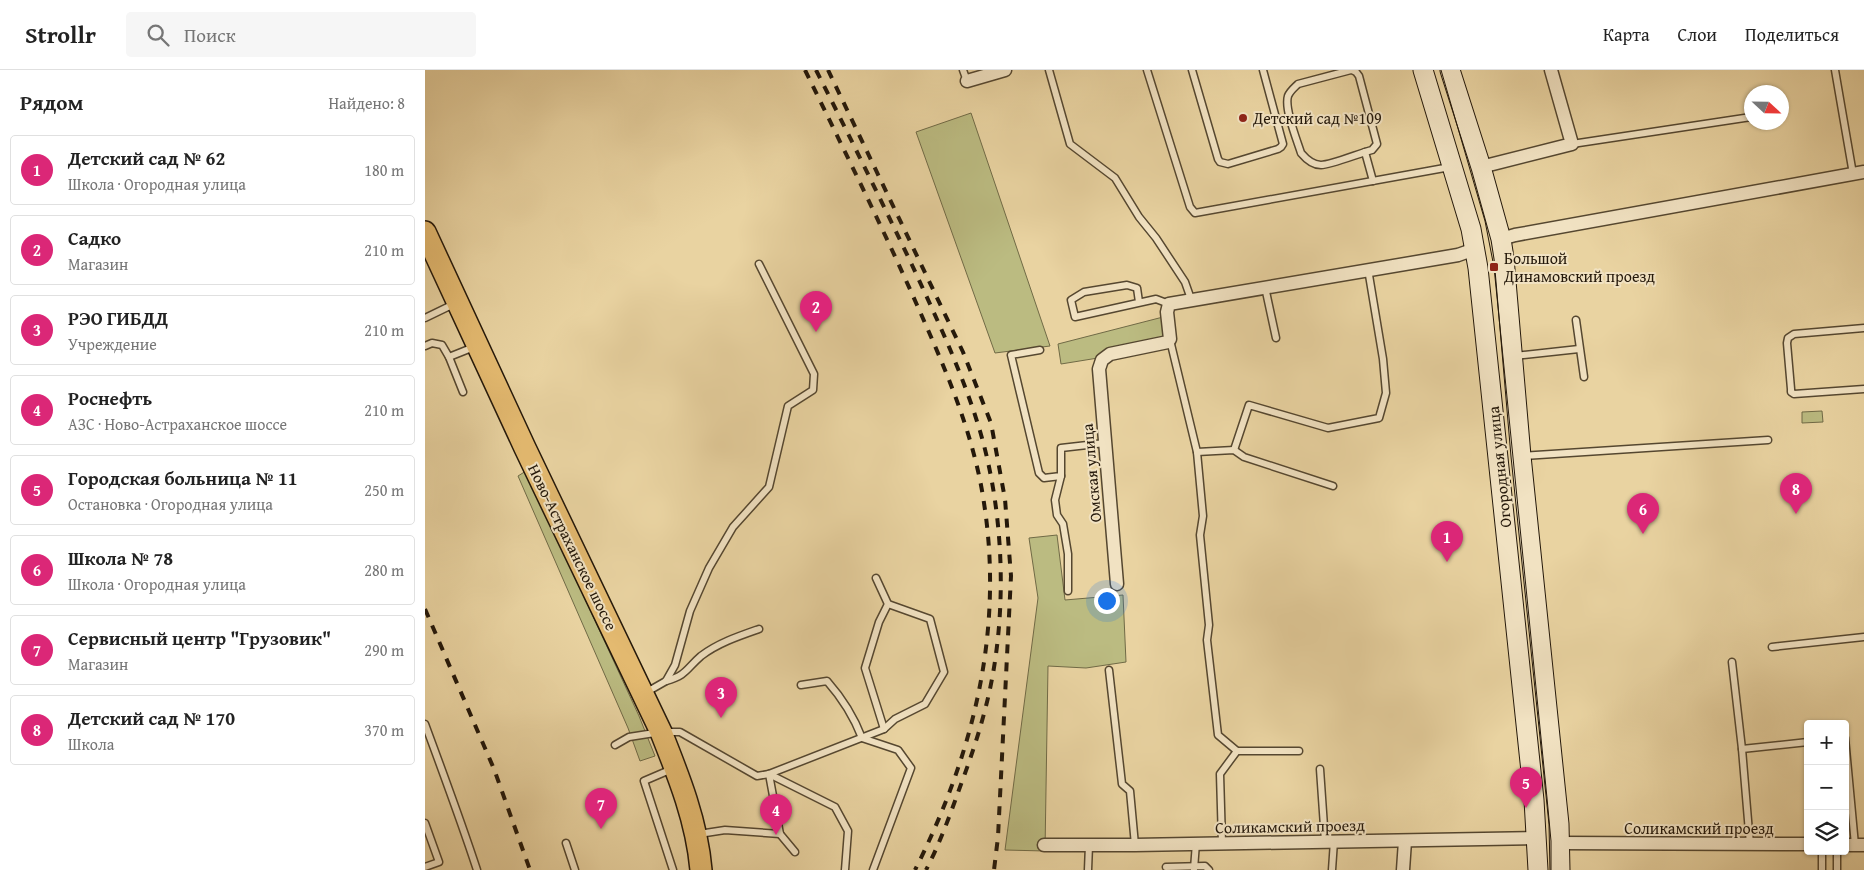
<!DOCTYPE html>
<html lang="ru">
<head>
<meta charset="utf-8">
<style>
  body { margin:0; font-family:"Gentium Book Plus",serif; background:#f6f6f6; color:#222 }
  .controls { position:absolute; right:15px; bottom:15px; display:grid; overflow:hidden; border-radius:5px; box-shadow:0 1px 4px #0004 }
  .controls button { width:45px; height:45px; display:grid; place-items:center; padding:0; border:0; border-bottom:1px solid #e0e0e0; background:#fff; color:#222; font:25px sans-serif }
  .compass { position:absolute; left:1319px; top:15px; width:45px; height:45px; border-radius:50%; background:#fff; box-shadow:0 1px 4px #0004; rotate:112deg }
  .you { position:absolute; left:681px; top:530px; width:18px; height:18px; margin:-12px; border:4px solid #fff; border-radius:50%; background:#1a73e8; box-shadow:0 0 0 8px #1a73e833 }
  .badge { display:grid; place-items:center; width:32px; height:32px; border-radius:50%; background:#db2777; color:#fff; font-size:16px; font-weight:700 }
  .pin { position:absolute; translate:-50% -41px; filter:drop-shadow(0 1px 2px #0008) }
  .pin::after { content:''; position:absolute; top:26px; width:18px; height:15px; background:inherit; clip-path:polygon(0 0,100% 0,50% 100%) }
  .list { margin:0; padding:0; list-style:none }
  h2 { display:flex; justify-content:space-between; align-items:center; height:65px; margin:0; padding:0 20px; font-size:21px }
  h2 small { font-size:16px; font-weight:400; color:#767676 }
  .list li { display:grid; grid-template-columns:32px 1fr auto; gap:15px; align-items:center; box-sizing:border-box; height:70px; margin:0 10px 10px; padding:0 10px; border:1px solid #e0e0e0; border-radius:5px }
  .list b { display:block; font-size:19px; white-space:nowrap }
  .list p { margin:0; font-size:16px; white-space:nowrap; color:#767676 }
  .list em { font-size:16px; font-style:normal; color:#767676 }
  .icon { flex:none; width:28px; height:28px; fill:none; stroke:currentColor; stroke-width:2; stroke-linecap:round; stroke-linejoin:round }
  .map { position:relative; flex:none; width:1439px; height:800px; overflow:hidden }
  header { display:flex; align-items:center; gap:30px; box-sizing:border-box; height:70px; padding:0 25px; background:#fff; border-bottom:1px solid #e0e0e0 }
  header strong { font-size:24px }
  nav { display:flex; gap:28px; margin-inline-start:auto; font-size:18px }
  .search { width:350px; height:45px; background:#f6f6f6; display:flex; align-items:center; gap:12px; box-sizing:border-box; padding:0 18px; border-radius:5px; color:#767676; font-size:19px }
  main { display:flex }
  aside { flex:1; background:#fff }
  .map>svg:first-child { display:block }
</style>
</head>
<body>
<header>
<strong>Strollr</strong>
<div class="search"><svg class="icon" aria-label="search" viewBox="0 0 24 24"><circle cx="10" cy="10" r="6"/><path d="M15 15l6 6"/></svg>Поиск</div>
<nav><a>Карта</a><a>Слои</a><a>Поделиться</a></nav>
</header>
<main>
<aside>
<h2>Рядом<small>Найдено: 8</small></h2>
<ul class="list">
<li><span class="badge">1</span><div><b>Детский сад № 62</b><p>Школа · Огородная улица</p></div><em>180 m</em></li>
<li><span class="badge">2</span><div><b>Садко</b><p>Магазин</p></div><em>210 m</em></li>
<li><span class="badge">3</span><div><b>РЭО ГИБДД</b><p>Учреждение</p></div><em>210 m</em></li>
<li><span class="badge">4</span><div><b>Роснефть</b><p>АЗС · Ново-Астраханское шоссе</p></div><em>210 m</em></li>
<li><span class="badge">5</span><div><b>Городская больница № 11</b><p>Остановка · Огородная улица</p></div><em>250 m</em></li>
<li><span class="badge">6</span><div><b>Школа № 78</b><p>Школа · Огородная улица</p></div><em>280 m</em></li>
<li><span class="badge">7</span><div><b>Сервисный центр &quot;Грузовик&quot;</b><p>Магазин</p></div><em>290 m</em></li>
<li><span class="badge">8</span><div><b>Детский сад № 170</b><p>Школа</p></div><em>370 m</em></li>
</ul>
</aside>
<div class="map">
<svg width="1439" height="800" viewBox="0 0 1439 800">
  <rect width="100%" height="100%" fill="#e9d3a1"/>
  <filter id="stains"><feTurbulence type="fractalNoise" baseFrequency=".004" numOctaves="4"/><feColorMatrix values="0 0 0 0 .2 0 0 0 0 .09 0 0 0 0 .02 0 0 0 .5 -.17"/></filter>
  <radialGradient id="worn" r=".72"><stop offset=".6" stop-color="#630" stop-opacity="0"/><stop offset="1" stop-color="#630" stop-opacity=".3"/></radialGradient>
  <g fill="#bbbb81" stroke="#706a46">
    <polygon points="546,43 625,276 570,283 491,62"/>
    <polygon points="738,247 740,266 673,288 636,294 633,274"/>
    <polygon points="1397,341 1398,352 1377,353 1377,342"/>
    <polygon points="101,401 214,646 230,686 215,691 203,658 93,406"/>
    <polygon points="632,465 640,530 698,525 701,592 661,598 623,596 620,781 580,780 613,528 604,468"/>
  </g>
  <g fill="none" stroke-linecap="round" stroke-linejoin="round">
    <g stroke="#554730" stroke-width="9">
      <g id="lane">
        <polyline points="538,0 542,11"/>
        <polyline points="624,0 645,74 690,108 714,147 731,168 760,212 766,229"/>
        <polyline points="722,0 765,137 770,143 1025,97"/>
        <polyline points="767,0 793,89 795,92 803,94 853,79 856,77 858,74 838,0"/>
        <path d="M926,0L873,14C869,18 865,21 863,26C859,39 872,70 876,83C881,89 888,95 896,95C906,95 935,83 947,80L952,74L934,6L931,2L927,0"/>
        <polyline points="1410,0 1428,104"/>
        <polyline points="1147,74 1326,47"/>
        <polyline points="940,82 948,111"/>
        <polyline points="840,217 851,268"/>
        <polyline points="714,232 712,218 702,215 659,222 646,230 650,247 731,229 744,234"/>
        <polyline points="0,248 31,233"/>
        <polyline points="1151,250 1159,307"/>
        <polyline points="1439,258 1369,264 1363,268 1362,273 1366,319 1366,322 1369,324 1439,319"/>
        <polyline points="745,270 772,382 778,446 775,465 784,555 782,570 793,665 812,681 874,681"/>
        <polyline points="0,276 7,273 17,275 24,287 38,322"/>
        <polyline points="615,280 586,285 614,403 619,408 636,406 636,378 680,373"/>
        <polyline points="1089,286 1154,279"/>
        <polyline points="24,287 49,277"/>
        <polyline points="809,380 824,335 903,358 954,348 961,323 958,289 943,199"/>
        <polyline points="772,382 809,380 819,387 908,416"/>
        <polyline points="1097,386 1343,370"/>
        <polyline points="636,406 630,430 632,445 638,454 643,484 643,521"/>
        <polyline points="1347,577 1439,567"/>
        <polyline points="1307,592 1317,679 1325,774"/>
        <polyline points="684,600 697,714 705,721 710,775"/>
        <path d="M241,611C262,605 261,599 276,586C293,573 314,566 334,559"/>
        <path d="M376,615L402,611C417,628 429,647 437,668L473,680L486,698L448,800"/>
        <polyline points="220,623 241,611 250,595 265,541 284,498 308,457 344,417 363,336 388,320 389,304 334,194"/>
        <path d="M0,654C18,703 36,751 52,800"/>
        <polyline points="459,659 440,598 454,552 463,534"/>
        <polyline points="1420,668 1430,775"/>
        <polyline points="190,675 204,667 236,662 255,662 332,706 344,704 459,659 470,649 500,634 519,602 505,549 463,534 451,508"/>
        <polyline points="1317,679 1383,672"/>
        <polyline points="247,699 219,711 248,800"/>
        <polyline points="895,699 900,771"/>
        <polyline points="344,704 410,737 423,761 420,800"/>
        <polyline points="344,704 355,764 370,782"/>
        <polyline points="0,753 14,792 0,797"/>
        <polyline points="274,764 300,760 355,764"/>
        <polyline points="797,772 795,704 812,681"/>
        <polyline points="141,773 150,800"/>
        <polyline points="741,797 780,796 784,800"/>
        <polyline points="769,799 771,773"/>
        <polyline points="663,800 664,775"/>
        <polyline points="907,800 909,771"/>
        <polyline points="1397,800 1397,781"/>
        <polyline points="1412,800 1412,781"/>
      </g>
    </g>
    <g stroke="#554730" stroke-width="15">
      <g id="street">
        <polyline points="542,11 580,0"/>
        <polyline points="1056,97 1147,74 1126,0"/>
        <polyline points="1076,169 1090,165 1439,102"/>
        <polyline points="692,514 674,299 677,290 685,284 743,272 745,269 742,242 744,234 1033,185 1050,179"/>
        <polyline points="1135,773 1383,774"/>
        <polyline points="619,775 710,775 1111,768"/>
        <polyline points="1420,775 1439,775"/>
        <polyline points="978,800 980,771"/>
      </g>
    </g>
    <g stroke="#24180a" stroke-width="21">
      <g id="secondary">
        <polyline points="998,0 1046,159 1053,198 1109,730 1113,800"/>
        <polyline points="1025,0 1056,97 1076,169 1079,188 1096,386 1134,754 1135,800"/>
      </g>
    </g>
    <g stroke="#24180a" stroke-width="24">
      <path id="primary" d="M0,162L100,378L236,662C254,707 272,752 276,800"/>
    </g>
    <use href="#lane" stroke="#f1e2c2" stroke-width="6"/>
    <use href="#street" stroke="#f1e2c2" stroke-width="12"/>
    <use href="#secondary" stroke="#f1e2c2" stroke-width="19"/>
    <use href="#primary" stroke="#e4ba70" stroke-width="21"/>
    <polyline stroke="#24180a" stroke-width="1" points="1016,0 1060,151 1069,197 1122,728 1126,771 1126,800"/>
    <g stroke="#24180a" stroke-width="4" stroke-dasharray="9 9" stroke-linecap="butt">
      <path d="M380,0C418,78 457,156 492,235C520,298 549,364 559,433C579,562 548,685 490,800"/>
      <path d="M391,0C424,65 456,130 487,195C512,249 538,304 555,361C580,446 583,550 561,636C554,664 545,690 535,717C525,745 515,773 501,800"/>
      <polyline points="403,0 538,282 566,353 580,429 586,506 573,767 569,800"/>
      <polyline points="0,539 69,699 105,800"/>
    </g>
  </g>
  <g fill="#8f2418" stroke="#f1e2c2" stroke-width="2">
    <circle cx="818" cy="48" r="5"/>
    <rect x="1064" y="192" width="10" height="10" rx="2.5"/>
  </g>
  <g text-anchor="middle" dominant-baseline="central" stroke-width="4" stroke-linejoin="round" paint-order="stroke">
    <g font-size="16" fill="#24180a" stroke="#f1e2c2" text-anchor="start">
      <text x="828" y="48">Детский сад №109</text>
      <text x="1079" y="188">Большой<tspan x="1079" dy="18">Динамовский проезд</tspan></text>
    </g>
    <g font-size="16" fill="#24180a" stroke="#f1e2c2">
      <text transform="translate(1074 397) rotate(-96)">Огородная улица</text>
      <text transform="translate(666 403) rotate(-95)">Омская улица</text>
      <text transform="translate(148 477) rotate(64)">Ново-Астраханское шоссе</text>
      <text transform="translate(865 756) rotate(-1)">Соликамский проезд</text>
      <text x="1274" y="758">Соликамский проезд</text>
    </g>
  </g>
  <rect width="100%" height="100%" filter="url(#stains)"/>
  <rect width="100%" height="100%" fill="url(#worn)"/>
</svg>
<div class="controls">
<button>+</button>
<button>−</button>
<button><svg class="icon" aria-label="layers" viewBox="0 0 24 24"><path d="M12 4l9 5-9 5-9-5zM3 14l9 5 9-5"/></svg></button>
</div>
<svg class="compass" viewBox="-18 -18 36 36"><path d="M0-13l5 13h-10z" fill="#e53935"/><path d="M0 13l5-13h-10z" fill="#767676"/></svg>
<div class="you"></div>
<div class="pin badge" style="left:1022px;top:492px">1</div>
<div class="pin badge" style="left:391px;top:262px">2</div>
<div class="pin badge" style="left:296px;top:648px">3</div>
<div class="pin badge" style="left:351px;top:765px">4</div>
<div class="pin badge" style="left:1101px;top:738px">5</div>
<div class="pin badge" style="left:1218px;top:464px">6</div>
<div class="pin badge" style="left:176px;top:759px">7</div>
<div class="pin badge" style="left:1371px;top:444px">8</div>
</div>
</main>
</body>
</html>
